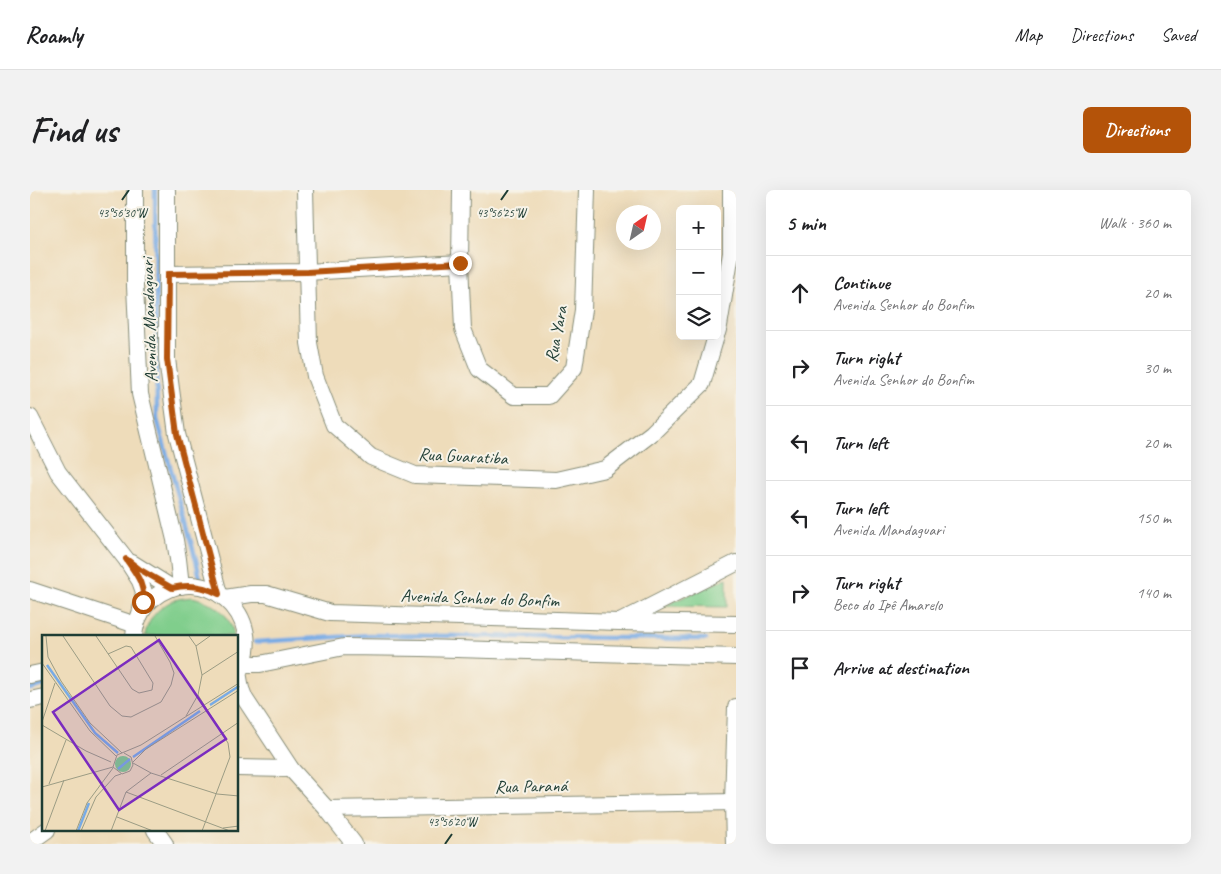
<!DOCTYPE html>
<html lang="en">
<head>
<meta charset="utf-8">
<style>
  body { margin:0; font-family:Caveat,sans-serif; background:#f2f2f2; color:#202124 }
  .controls { position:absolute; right:15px; top:15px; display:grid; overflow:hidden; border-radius:8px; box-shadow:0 5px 20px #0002 }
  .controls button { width:45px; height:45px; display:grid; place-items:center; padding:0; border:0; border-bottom:1px solid #e0e0e0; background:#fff; color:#202124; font:25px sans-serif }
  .compass { position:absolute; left:586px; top:15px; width:45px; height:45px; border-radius:50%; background:#fff; box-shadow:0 5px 20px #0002; rotate:34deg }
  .stop { position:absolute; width:15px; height:15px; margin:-11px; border:4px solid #b45309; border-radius:50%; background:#fff }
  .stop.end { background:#b45309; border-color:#fff; box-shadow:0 1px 5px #0008 }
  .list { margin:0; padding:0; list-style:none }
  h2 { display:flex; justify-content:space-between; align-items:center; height:65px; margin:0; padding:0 20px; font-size:21px }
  h2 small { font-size:16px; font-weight:400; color:#757577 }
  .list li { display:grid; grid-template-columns:32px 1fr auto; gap:15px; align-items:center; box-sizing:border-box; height:75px; padding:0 20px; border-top:1px solid #e0e0e0 }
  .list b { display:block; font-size:19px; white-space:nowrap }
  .list p { margin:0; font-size:16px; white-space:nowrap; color:#757577 }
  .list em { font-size:16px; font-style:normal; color:#757577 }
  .icon { flex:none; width:28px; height:28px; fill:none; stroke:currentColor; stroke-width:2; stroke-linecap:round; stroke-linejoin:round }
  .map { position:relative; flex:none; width:706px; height:654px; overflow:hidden; border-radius:8px }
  header { display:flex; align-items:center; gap:30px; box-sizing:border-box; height:70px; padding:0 25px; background:#fff; border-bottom:1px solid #e0e0e0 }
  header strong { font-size:24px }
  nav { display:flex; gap:28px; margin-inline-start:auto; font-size:18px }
  .intro { display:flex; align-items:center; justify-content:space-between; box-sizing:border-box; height:120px; padding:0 30px }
  h1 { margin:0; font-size:35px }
  .button { padding:12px 22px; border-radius:8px; background:#b45309; color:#fff; font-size:18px; font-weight:700 }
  main { display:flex; gap:30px; padding:0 30px }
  aside { flex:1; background:#fff; border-radius:8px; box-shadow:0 5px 20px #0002 }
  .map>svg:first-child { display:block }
</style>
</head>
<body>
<header>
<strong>Roamly</strong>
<nav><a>Map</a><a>Directions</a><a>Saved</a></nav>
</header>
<div class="intro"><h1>Find us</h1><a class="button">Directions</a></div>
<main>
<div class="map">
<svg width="706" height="654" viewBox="0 0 706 654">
  <rect width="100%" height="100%" fill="#f7f3e8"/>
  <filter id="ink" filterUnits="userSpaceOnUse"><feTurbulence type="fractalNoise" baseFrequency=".02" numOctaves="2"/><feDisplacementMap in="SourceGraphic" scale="10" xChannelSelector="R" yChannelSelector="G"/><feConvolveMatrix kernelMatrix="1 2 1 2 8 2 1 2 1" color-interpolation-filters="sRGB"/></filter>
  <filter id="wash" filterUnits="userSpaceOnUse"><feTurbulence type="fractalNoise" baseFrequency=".0096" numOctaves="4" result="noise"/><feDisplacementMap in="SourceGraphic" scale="20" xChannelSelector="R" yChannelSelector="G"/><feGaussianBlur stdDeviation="1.12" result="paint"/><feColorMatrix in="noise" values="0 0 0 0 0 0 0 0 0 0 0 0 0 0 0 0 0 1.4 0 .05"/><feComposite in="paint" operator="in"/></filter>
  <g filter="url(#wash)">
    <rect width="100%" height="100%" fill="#eedcba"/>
    <g fill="#80ce8c" stroke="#508660">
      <polygon points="697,388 697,417 634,416"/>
      <path d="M162,407C184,412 200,423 204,446H115C117,430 129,416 145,410C150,408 156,408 162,407Z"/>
    </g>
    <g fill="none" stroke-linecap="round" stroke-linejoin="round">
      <g stroke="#78abe5" stroke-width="4.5">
        <polyline points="125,0 127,229 166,370 170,388"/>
        <polyline points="225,452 339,445 676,449"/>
        <polyline points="0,499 14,495"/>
      </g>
    </g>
  </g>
  <g filter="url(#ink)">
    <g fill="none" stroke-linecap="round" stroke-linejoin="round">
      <g stroke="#868c77" stroke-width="18">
        <g id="minor">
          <polyline points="105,0 105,96 110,204 145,350 148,369 151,396"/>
          <polyline points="137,0 137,169 147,244 189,404"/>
          <polyline points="275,0 279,153 285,186 304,235 341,267 385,285 526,290 575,279 622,243 672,194 686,146"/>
          <polyline points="431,0 430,73 433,139 449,179 484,206 519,206 544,178 553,120 557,0"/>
          <polyline points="138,84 277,82 430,73"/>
          <polyline points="687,143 689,136 701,63 701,0"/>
          <polyline points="0,227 28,282 96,369 110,391 114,402 110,425"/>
          <polyline points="102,373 142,398"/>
          <polyline points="0,400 106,435"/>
          <polyline points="195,408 221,404 236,404 300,423 589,432 706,434"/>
          <polyline points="592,431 706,373"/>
          <path d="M104,447C105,432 111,419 122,409C172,367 241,427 208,483"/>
          <polyline points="212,474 230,474 314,457 392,458 706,467"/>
          <polyline points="208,482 211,499 215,509 261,579 297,619 324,654"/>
          <polyline points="0,485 14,482"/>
          <polyline points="0,510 14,507"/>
          <polyline points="208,578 261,579"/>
          <polyline points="297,619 706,612"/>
          <polyline points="125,640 135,654"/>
          <polyline points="0,652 17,640"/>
          <polyline points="704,654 703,612 706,517"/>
        </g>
      </g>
      <use href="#minor" stroke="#fff" stroke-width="16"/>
    </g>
  </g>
  <g fill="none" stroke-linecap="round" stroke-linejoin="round" filter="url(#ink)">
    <path stroke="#b45309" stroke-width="6" d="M113,412C115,394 106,384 96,369L109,379L142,398C159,394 174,396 189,404L147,244L137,169L138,84L277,82L430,73"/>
  </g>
  <path fill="none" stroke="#1f3d34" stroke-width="2" d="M92,10L99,0M471,10L478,0M415,654L422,644"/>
  <g text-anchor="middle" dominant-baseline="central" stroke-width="4" stroke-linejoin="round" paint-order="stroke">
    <g font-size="18" fill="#1f3d34" stroke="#f7f3e8">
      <text transform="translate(119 130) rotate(-92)">Avenida Mandaguari</text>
      <text transform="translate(526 144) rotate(-79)">Rua Yara</text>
      <text transform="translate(433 266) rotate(3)">Rua Guaratiba</text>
      <text transform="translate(450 408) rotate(2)">Avenida Senhor do Bonfim</text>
      <text transform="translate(501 596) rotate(-1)">Rua Paraná</text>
    </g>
  </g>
  <g transform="translate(12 445)">
    <rect width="196" height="196" fill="#eedcba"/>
    <path d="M73 129a8 8 0 1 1 16 0a8 8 0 1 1-16 0Z" fill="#80ce8c"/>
    <path fill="none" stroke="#78abe5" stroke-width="2.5" d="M5,30L53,98L76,118M168,70L197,51M91,122L158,76M76,134L88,124M36,196L47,168"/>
    <path fill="none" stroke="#9b9c84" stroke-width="1" d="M4,1L6,22L19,46L48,88L80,118M21,1L68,71L80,81L89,82L119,67L129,50L132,38L128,27L113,1M54,1L90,54L97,58L110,55L111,48L89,12L84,11L66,19M154,11L168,1M0,28L48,96L74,121M160,40L197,16M156,60L186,108L188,122L160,196M144,81L156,60L160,40L154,11L147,1M0,87L13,48M0,90L44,116L69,127M82,118L89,122L91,130L88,136L80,139L71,132L75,120L99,110L197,48M91,127L104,114L197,55M91,128L109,138L175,159L197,161M119,140L197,87M7,149L24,105M0,152L71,132M84,157L188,196M75,182L111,196M181,193L197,191M3,196L22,145M34,196L45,168L71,133M39,196L54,162L73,141L79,139M69,196L84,157L109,138"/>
    <path fill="#7b2cbf" fill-opacity="0.15" stroke="#7b2cbf" stroke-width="2.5" d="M117,5L184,104L77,175L11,77Z"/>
    <rect width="196" height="196" fill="none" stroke="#1f3d34" stroke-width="2.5"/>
  </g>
  <g font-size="12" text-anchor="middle" fill="#1f3d34" stroke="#f7f3e8" stroke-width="4" stroke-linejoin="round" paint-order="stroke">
    <text x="92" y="27">43°56'30"W</text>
    <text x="471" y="27">43°56'25"W</text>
    <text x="422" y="636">43°56'20"W</text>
  </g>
</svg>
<div class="controls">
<button>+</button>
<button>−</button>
<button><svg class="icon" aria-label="layers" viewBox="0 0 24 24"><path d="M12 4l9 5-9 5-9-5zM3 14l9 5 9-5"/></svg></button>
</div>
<svg class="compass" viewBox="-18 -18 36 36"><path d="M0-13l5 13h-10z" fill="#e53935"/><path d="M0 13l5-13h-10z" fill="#757577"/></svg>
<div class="stop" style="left:113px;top:412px"></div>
<div class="stop end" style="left:430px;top:73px"></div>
</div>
<aside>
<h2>5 min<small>Walk · 360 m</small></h2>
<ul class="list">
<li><svg class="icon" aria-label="ahead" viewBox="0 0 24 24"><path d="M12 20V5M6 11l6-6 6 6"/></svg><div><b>Continue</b><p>Avenida Senhor do Bonfim</p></div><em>20 m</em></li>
<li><svg class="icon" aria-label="right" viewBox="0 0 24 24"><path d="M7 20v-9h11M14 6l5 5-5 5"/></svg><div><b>Turn right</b><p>Avenida Senhor do Bonfim</p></div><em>30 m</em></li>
<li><svg class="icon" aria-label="left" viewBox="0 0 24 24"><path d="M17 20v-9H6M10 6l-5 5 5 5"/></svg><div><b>Turn left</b></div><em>20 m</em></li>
<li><svg class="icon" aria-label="left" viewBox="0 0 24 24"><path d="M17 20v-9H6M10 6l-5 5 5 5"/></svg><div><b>Turn left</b><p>Avenida Mandaguari</p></div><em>150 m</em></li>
<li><svg class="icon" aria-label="right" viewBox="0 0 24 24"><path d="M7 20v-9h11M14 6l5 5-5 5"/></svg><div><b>Turn right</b><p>Beco do Ipê Amarelo</p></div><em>140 m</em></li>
<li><svg class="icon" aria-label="arrive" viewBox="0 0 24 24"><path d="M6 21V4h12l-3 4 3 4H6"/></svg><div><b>Arrive at destination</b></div></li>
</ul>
</aside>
</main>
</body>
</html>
